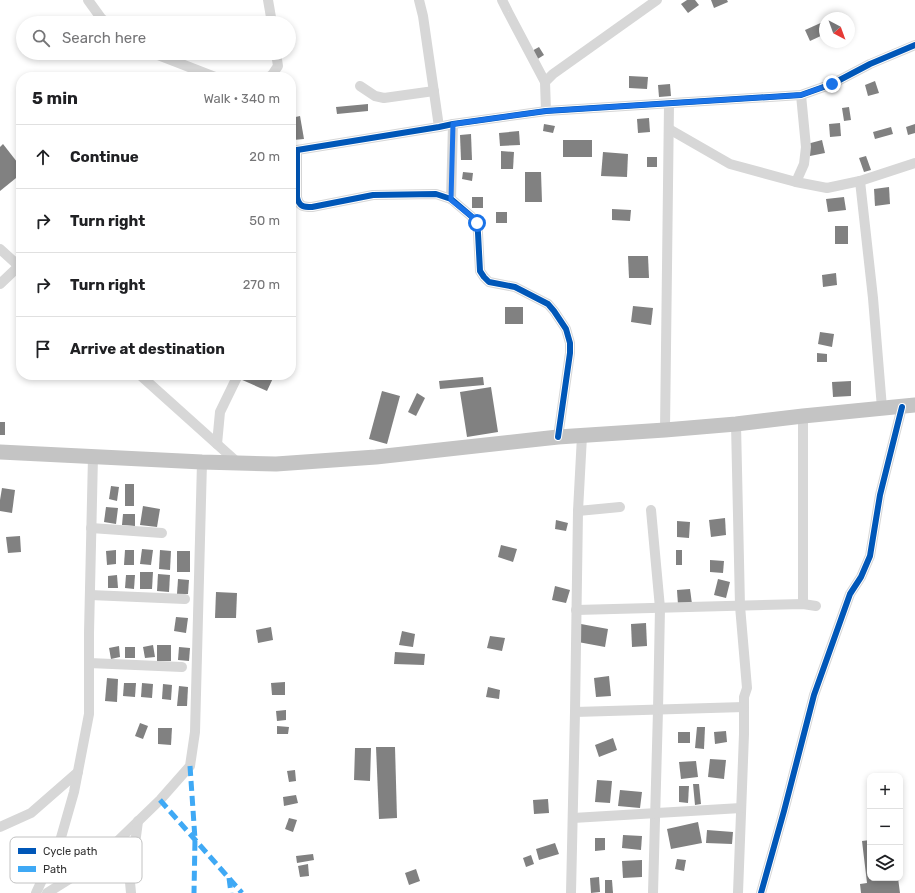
<!DOCTYPE html>
<html lang="en">
<head>
<meta charset="utf-8">
<style>
  body { margin:0; font-family:Rubik,sans-serif; background:#f2f2f2; color:#202124 }
  .controls { position:absolute; right:12px; bottom:12px; display:grid; overflow:hidden; border-radius:8px; box-shadow:0 2px 6px #0003 }
  .controls button { width:36px; height:36px; display:grid; place-items:center; padding:0; border:0; border-bottom:1px solid #e0e0e0; background:#fff; color:#202124; font:20px sans-serif }
  .compass { position:absolute; left:819px; top:12px; width:36px; height:36px; border-radius:50%; background:#fff; box-shadow:0 2px 6px #0003; rotate:139deg }
  .stop { position:absolute; width:12px; height:12px; margin:-9px; border:3px solid #1a73e8; border-radius:50%; background:#fff }
  .stop.end { background:#1a73e8; border-color:#fff; box-shadow:0 1px 4px #0008 }
  .list { margin:0; padding:0; list-style:none }
  h2 { display:flex; justify-content:space-between; align-items:center; height:52px; margin:0; padding:0 16px; font-size:17px }
  h2 small { font-size:13px; font-weight:400; color:#757577 }
  .list li { display:grid; grid-template-columns:26px 1fr auto; gap:12px; align-items:center; box-sizing:border-box; height:64px; padding:0 16px; border-top:1px solid #e0e0e0 }
  .list b { display:block; font-size:15px; white-space:nowrap }
  .list em { font-size:13px; font-style:normal; color:#757577 }
  .icon { flex:none; width:22px; height:22px; fill:none; stroke:currentColor; stroke-width:2; stroke-linecap:round; stroke-linejoin:round }
  .map { position:relative; flex:none; width:915px; height:893px; overflow:hidden }
  .search { position:absolute; background:#fff; box-shadow:0 2px 6px #0003; left:16px; top:16px; width:280px; height:44px; display:flex; align-items:center; gap:10px; box-sizing:border-box; padding:0 14px; border-radius:22px; color:#757577; font-size:15px }
  .panel { position:absolute; background:#fff; box-shadow:0 2px 6px #0003; left:16px; top:72px; width:280px; height:308px; border-radius:16px }
  .map>svg:first-child { display:block }
</style>
</head>
<body>
<div class="map">
<svg width="915" height="893" viewBox="0 0 915 893">
  <rect width="100%" height="100%" fill="#fff"/>
  <g fill="#818181">
    <polygon points="687,0 695,0 699,5 688,13 681,4"/>
    <polygon points="711,0 727,0 728,2 714,8"/>
    <polygon points="825,21 825,34 810,41 805,30"/>
    <polygon points="539,47 544,55 536,60 530,52"/>
    <polygon points="629,76 648,77 647,89 629,88"/>
    <polygon points="875,81 879,93 868,96 865,85"/>
    <polygon points="670,84 671,96 659,97 658,85"/>
    <polygon points="368,104 368,111 337,114 336,107"/>
    <polygon points="849,107 851,120 844,121 842,108"/>
    <polygon points="300,116 304,139 293,140 291,127 291,118"/>
    <polygon points="649,118 650,132 638,133 637,119"/>
    <polygon points="840,123 841,136 830,137 829,124"/>
    <polygon points="544,124 555,126 553,133 543,131"/>
    <polygon points="915,124 915,133 908,135 906,127"/>
    <polygon points="891,127 893,134 875,139 873,132"/>
    <polygon points="519,131 520,145 500,146 499,133"/>
    <polygon points="471,134 472,160 461,160 460,135"/>
    <rect x="563" y="140" width="29" height="17"/>
    <polygon points="822,140 825,153 810,156 807,144"/>
    <polygon points="3,144 21,167 21,174 0,191 0,147"/>
    <polygon points="501,151 514,152 513,169 501,169"/>
    <polygon points="603,152 628,154 627,177 601,176"/>
    <polygon points="866,156 871,170 864,172 859,158"/>
    <rect x="647" y="157" width="10" height="10"/>
    <polygon points="463,172 473,173 472,181 462,179"/>
    <polygon points="525,172 541,172 542,202 525,202"/>
    <polygon points="889,187 890,204 875,206 874,189"/>
    <rect x="472" y="197" width="11" height="11"/>
    <polygon points="844,197 846,210 828,212 826,199"/>
    <polygon points="612,209 631,210 630,221 612,220"/>
    <rect x="496" y="212" width="11" height="11"/>
    <rect x="835" y="226" width="13" height="18"/>
    <polygon points="628,256 648,256 649,278 629,278"/>
    <polygon points="836,273 837,285 823,287 822,275"/>
    <polygon points="633,306 653,308 651,325 631,322"/>
    <rect x="505" y="307" width="18" height="17"/>
    <polygon points="820,332 834,334 832,347 818,344"/>
    <polygon points="817,353 827,354 827,362 817,362"/>
    <polygon points="242,375 273,375 274,376 267,391 240,379"/>
    <polygon points="483,377 484,385 440,389 439,381"/>
    <polygon points="851,381 851,396 833,397 832,382"/>
    <polygon points="491,387 498,432 467,437 460,392"/>
    <polygon points="382,391 400,396 387,444 369,439"/>
    <polygon points="417,393 425,398 416,416 408,412"/>
    <rect x="0" y="422" width="5" height="13"/>
    <rect x="125" y="484" width="9" height="22"/>
    <polygon points="111,486 119,487 117,501 109,499"/>
    <polygon points="2,488 15,490 12,513 0,511 0,500"/>
    <polygon points="143,506 160,509 157,527 140,525"/>
    <polygon points="106,507 118,508 116,524 104,522"/>
    <polygon points="123,514 135,514 135,526 122,525"/>
    <polygon points="725,518 726,535 711,537 709,520"/>
    <polygon points="556,520 568,523 566,531 555,529"/>
    <polygon points="677,521 690,522 689,538 677,537"/>
    <polygon points="20,536 21,552 8,553 6,537"/>
    <polygon points="501,545 517,549 513,562 498,557"/>
    <polygon points="142,549 153,550 151,565 140,564"/>
    <polygon points="116,550 116,564 107,565 106,551"/>
    <polygon points="125,550 134,550 134,565 124,565"/>
    <polygon points="160,550 171,551 170,570 159,569"/>
    <rect x="676" y="550" width="6" height="15"/>
    <rect x="177" y="551" width="13" height="21"/>
    <polygon points="710,560 724,561 723,573 710,572"/>
    <polygon points="140,572 153,572 152,589 140,589"/>
    <polygon points="158,574 170,575 169,592 157,591"/>
    <polygon points="117,575 118,588 108,588 108,576"/>
    <polygon points="126,575 135,575 134,589 125,588"/>
    <polygon points="178,579 189,580 188,594 177,594"/>
    <polygon points="718,579 730,582 726,598 714,595"/>
    <polygon points="555,586 570,590 566,603 552,600"/>
    <polygon points="690,589 692,604 678,605 677,590"/>
    <polygon points="216,592 237,593 236,618 215,618"/>
    <polygon points="176,617 188,618 186,633 174,631"/>
    <polygon points="646,623 647,646 632,647 631,624"/>
    <polygon points="581,624 608,629 605,647 578,642"/>
    <polygon points="271,627 273,640 258,643 256,630"/>
    <polygon points="402,631 415,634 413,647 399,645"/>
    <polygon points="490,636 505,638 502,651 487,648"/>
    <polygon points="153,645 155,657 145,658 143,647"/>
    <rect x="157" y="645" width="14" height="16"/>
    <polygon points="119,646 120,657 111,659 109,648"/>
    <rect x="125" y="647" width="10" height="11"/>
    <polygon points="179,647 190,648 189,661 178,660"/>
    <polygon points="395,652 425,654 424,665 394,664"/>
    <polygon points="609,676 611,696 596,697 594,678"/>
    <polygon points="107,678 118,679 117,702 105,701"/>
    <polygon points="285,682 285,695 272,695 271,683"/>
    <polygon points="124,683 136,683 135,697 123,696"/>
    <polygon points="142,683 153,684 152,698 141,697"/>
    <polygon points="163,684 172,685 171,700 162,699"/>
    <polygon points="179,686 188,687 187,706 177,706"/>
    <polygon points="488,687 500,690 499,699 486,697"/>
    <polygon points="286,710 286,720 277,721 276,711"/>
    <polygon points="140,723 148,726 143,739 135,736"/>
    <polygon points="277,726 289,727 288,734 277,734"/>
    <polygon points="697,727 705,727 704,749 695,748"/>
    <polygon points="158,728 172,728 171,745 158,744"/>
    <polygon points="726,731 727,742 715,744 714,732"/>
    <rect x="678" y="732" width="12" height="11"/>
    <polygon points="613,738 617,750 599,757 595,745"/>
    <polygon points="376,747 395,747 397,818 379,819"/>
    <polygon points="355,748 371,748 370,781 354,780"/>
    <polygon points="710,759 726,760 724,779 708,777"/>
    <polygon points="696,761 698,777 681,779 679,762"/>
    <polygon points="295,770 296,781 289,782 287,771"/>
    <polygon points="597,780 612,781 610,803 595,802"/>
    <polygon points="693,784 699,784 701,804 695,805"/>
    <polygon points="679,786 689,786 688,803 679,802"/>
    <polygon points="620,790 642,792 640,808 618,806"/>
    <polygon points="296,795 298,803 284,806 283,797"/>
    <polygon points="548,799 549,813 534,814 533,800"/>
    <polygon points="289,818 297,820 293,832 285,829"/>
    <polygon points="698,822 702,843 671,849 667,829"/>
    <polygon points="707,830 733,832 732,844 706,843"/>
    <polygon points="623,835 642,836 641,850 622,848"/>
    <polygon points="595,838 605,838 605,850 595,851"/>
    <polygon points="870,840 870,878 898,878 900,893 861,893 860,884 867,883 862,841"/>
    <polygon points="555,843 559,854 539,860 536,849"/>
    <polygon points="313,854 314,860 297,863 296,856"/>
    <polygon points="531,855 534,864 526,867 523,858"/>
    <polygon points="677,859 686,860 684,871 675,869"/>
    <polygon points="642,860 642,877 623,878 622,861"/>
    <polygon points="308,864 309,876 300,877 298,866"/>
    <polygon points="416,869 420,881 409,885 405,873"/>
    <polygon points="599,877 600,892 591,893 590,878"/>
    <polygon points="605,880 612,880 613,893 605,893"/>
  </g>
  <g fill="none" stroke-linecap="round" stroke-linejoin="round">
    <g stroke="#d7d7d7" stroke-width="10">
      <polyline points="88,0 101,18 107,23"/>
      <polyline points="268,0 272,23"/>
      <polyline points="419,0 423,16 439,127"/>
      <polyline points="502,0 508,12 545,82"/>
      <polyline points="153,53 215,77"/>
      <polyline points="269,77 272,75 278,66 276,53"/>
      <polyline points="360,86 375,96 384,98 434,91"/>
      <polyline points="546,111 545,82 553,74 657,0"/>
      <polyline points="669,129 730,164 796,182 827,188 860,181 915,163"/>
      <path d="M297,150V197C299,207 304,207 312,207L373,195L436,194L451,199L471,216L477,223L478,233L480,271L484,277L489,282L515,287L548,304L554,311L566,329L570,343V353L558,437"/>
      <polyline points="291,151 439,127 453,124 546,111 801,95 832,84 870,64 915,45"/>
      <polyline points="860,181 873,298 882,408"/>
      <polyline points="796,182 804,164 806,147 801,95"/>
      <polyline points="451,199 453,124"/>
      <polyline points="0,249 21,268"/>
      <polyline points="0,284 19,266 21,261"/>
      <polyline points="140,375 238,463"/>
      <polyline points="736,424 740,606 747,688 744,697 744,734 738,893"/>
      <polyline points="665,430 669,104"/>
      <polyline points="217,444 220,412 238,375"/>
      <polyline points="651,510 660,608 658,710 653,893"/>
      <polyline points="578,511 620,507"/>
      <polyline points="91,528 162,533"/>
      <polyline points="90,595 185,599"/>
      <polyline points="803,604 803,416"/>
      <polyline points="576,610 803,604 816,606"/>
      <polyline points="89,663 182,667"/>
      <polyline points="575,712 744,707"/>
      <polyline points="573,818 741,808"/>
      <polyline points="0,827 31,813 78,772"/>
      <polyline points="36,893 60,841 74,792 89,714 89,633 93,456"/>
      <polyline points="47,893 95,863 160,800 190,766 195,732 202,462"/>
      <polyline points="131,893 130,882 138,821"/>
      <polyline points="571,893 575,712 578,511 582,436"/>
      <polyline points="761,893 784,811 814,695 850,594 861,577 870,556 880,495 902,407"/>
    </g>
    <polyline stroke="#c4c4c4" stroke-width="15" points="0,452 202,462 276,464 376,457 558,437 665,430 736,424 803,416 915,405"/>
    <g stroke="#3fa9f5" stroke-width="5" stroke-dasharray="10 5" stroke-linecap="butt">
      <polyline points="190,766 195,839 194,893"/>
      <polyline points="160,800 242,893"/>
      <polyline points="229,878 231,893"/>
    </g>
    <g stroke="#fff" stroke-width="8">
      <g id="cycleway">
        <path d="M297,150V197C299,207 304,207 312,207L373,195L436,194L451,199L471,216L477,223L478,233L480,271L484,277L489,282L515,287L548,304L554,311L566,329L570,343V353L558,437"/>
        <polyline points="291,151 439,127 453,124 546,111 801,95 832,84 870,64 915,45"/>
        <polyline points="761,893 784,811 814,695 850,594 861,577 870,556 880,495 902,407"/>
      </g>
    </g>
    <use href="#cycleway" stroke="#0057b8" stroke-width="6"/>
  </g>
  <g fill="none" stroke-linecap="round" stroke-linejoin="round">
    <polyline stroke="#1a73e8" stroke-width="5" points="477,223 471,216 451,200 453,124 546,111 801,95 832,84"/>
  </g>
  <rect x="10" y="837" width="132" height="46" rx="6" fill="#fff" stroke="#c2c2c2" stroke-width="1"/>
  <rect x="18" y="848" width="18" height="6" fill="#0057b8"/>
  <rect x="18" y="866" width="18" height="6" fill="#3fa9f5"/>
  <g font-size="11" fill="#333">
    <text x="43" y="855">Cycle path</text>
    <text x="43" y="873">Path</text>
  </g>
</svg>
<div class="controls">
<button>+</button>
<button>−</button>
<button><svg class="icon" aria-label="layers" viewBox="0 0 24 24"><path d="M12 4l9 5-9 5-9-5zM3 14l9 5 9-5"/></svg></button>
</div>
<svg class="compass" viewBox="-18 -18 36 36"><path d="M0-13l5 13h-10z" fill="#e53935"/><path d="M0 13l5-13h-10z" fill="#757577"/></svg>
<div class="stop" style="left:477px;top:223px"></div>
<div class="stop end" style="left:832px;top:84px"></div>
<div class="search"><svg class="icon" aria-label="search" viewBox="0 0 24 24"><circle cx="10" cy="10" r="6"/><path d="M15 15l6 6"/></svg>Search here</div>
<section class="panel">
<h2>5 min<small>Walk · 340 m</small></h2>
<ul class="list">
<li><svg class="icon" aria-label="ahead" viewBox="0 0 24 24"><path d="M12 20V5M6 11l6-6 6 6"/></svg><div><b>Continue</b></div><em>20 m</em></li>
<li><svg class="icon" aria-label="right" viewBox="0 0 24 24"><path d="M7 20v-9h11M14 6l5 5-5 5"/></svg><div><b>Turn right</b></div><em>50 m</em></li>
<li><svg class="icon" aria-label="right" viewBox="0 0 24 24"><path d="M7 20v-9h11M14 6l5 5-5 5"/></svg><div><b>Turn right</b></div><em>270 m</em></li>
<li><svg class="icon" aria-label="arrive" viewBox="0 0 24 24"><path d="M6 21V4h12l-3 4 3 4H6"/></svg><div><b>Arrive at destination</b></div></li>
</ul>
</section>
</div>
</body>
</html>
